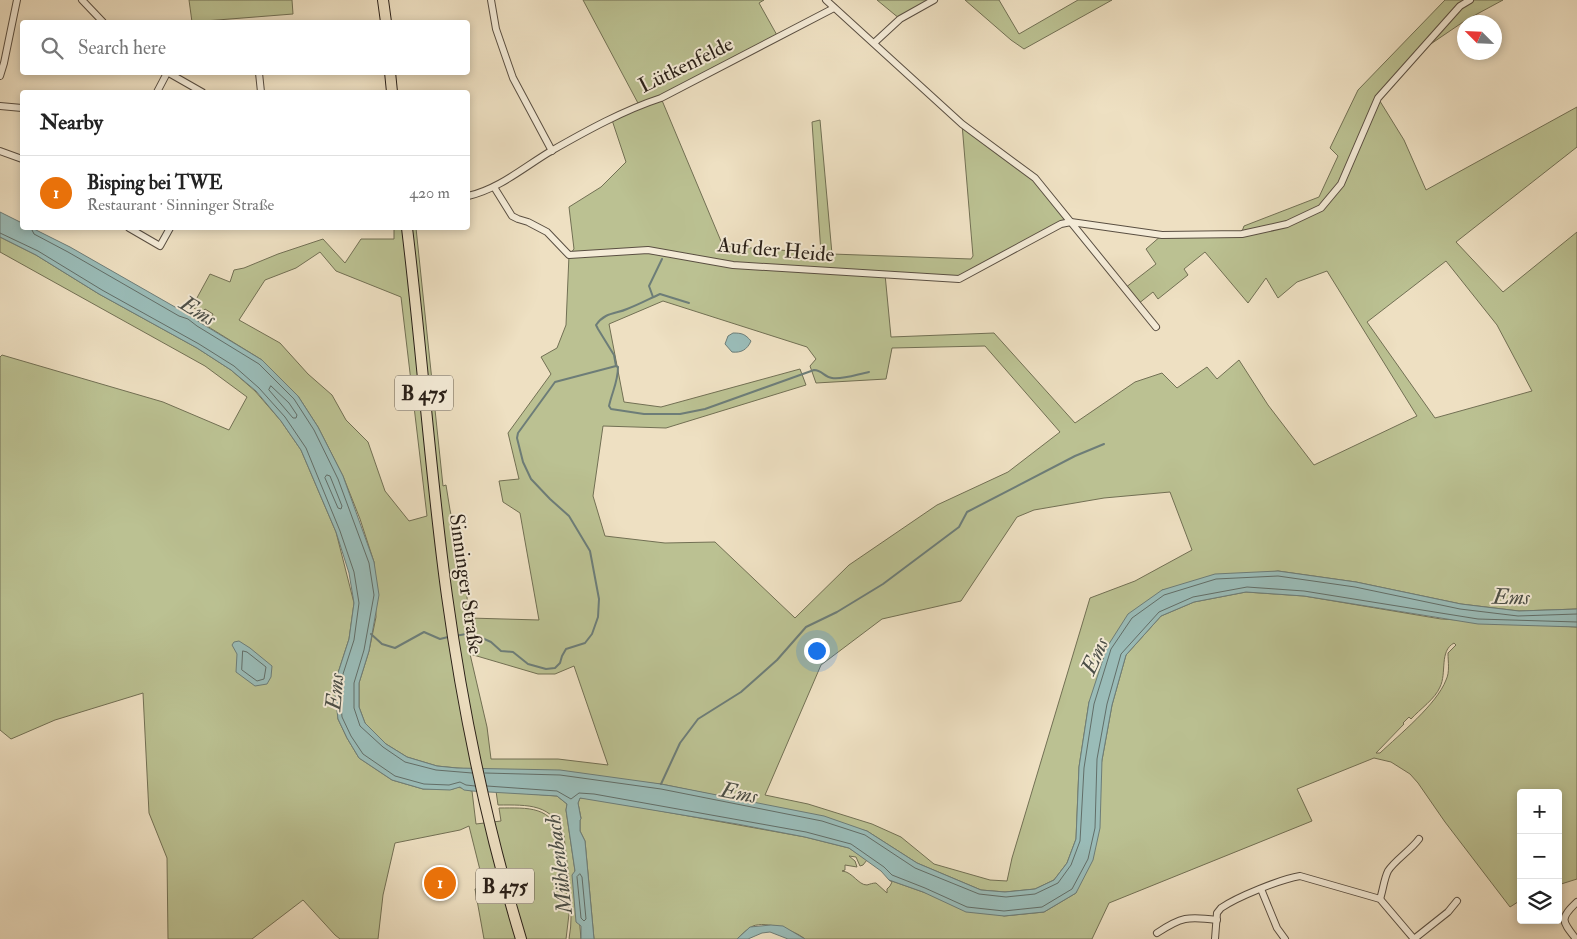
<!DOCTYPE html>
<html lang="en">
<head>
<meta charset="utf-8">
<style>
  body { margin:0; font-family:"IM FELL Double Pica",serif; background:#f6f6f6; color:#222 }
  .controls { position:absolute; right:15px; bottom:15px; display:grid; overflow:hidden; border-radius:5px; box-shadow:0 2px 8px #0003 }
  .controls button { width:45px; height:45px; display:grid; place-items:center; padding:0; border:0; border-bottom:1px solid #e0e0e0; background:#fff; color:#222; font:25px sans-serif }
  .compass { position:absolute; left:1457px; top:15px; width:45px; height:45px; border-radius:50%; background:#fff; box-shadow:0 2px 8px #0003; rotate:294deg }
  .you { position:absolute; left:816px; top:650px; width:18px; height:18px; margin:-12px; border:4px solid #fff; border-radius:50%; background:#1a73e8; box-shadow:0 0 0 8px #1a73e833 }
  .badge { display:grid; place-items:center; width:32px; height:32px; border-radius:50%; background:#7c3aed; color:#fff; font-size:16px; font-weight:700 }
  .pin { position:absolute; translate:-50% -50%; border:2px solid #fff; box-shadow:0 1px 5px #0006 }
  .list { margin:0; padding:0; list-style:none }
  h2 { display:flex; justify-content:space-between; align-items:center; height:65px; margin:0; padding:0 20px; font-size:21px }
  h2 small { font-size:16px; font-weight:400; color:#767676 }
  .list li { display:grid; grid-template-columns:32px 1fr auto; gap:15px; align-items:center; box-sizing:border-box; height:75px; padding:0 20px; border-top:1px solid #e0e0e0 }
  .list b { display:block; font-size:19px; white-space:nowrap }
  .list p { margin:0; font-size:16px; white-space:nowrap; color:#767676 }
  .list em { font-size:16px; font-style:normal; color:#767676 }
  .icon { flex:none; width:28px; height:28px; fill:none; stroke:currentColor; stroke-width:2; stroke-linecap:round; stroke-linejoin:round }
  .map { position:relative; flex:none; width:1577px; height:939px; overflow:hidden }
  .search { position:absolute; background:#fff; box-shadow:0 2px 8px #0003; left:20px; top:20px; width:450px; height:55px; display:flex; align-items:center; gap:12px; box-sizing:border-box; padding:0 18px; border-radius:5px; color:#767676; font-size:19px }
  .panel { position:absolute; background:#fff; box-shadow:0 2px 8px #0003; left:20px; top:90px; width:450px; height:140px; border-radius:5px }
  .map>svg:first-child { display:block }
</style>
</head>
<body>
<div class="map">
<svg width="1577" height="939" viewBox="0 0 1577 939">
  <rect width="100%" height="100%" fill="#eee0c2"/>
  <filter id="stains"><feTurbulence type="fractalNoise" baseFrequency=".004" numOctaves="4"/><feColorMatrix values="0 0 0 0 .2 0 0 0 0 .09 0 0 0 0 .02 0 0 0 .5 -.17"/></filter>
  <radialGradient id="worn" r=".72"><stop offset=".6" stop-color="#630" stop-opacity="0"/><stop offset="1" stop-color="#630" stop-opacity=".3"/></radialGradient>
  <g fill="#bbc192" stroke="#727054" fill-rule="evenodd">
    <polygon points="189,0 292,0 293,14 192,22"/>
    <path d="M583,0H764L759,3L778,37L661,98L723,246L821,253L812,122L820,120L832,254L971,259L973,256L962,124L1035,178L1071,222L959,279L885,274L891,337L994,333L1075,423L1135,382L1162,373L1177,388L1207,367L1217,379L1239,360L1268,405L1314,465L1417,416L1327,271L1297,282L1278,298L1266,278L1248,303L1205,252L1184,269L1188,275L1158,299L1153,292L1138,304L1125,288L1156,264L1146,249L1162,235L1241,234L1244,226L1319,197L1338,156L1330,148L1358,90L1445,0H1503L1466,20L1416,54L1378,98L1404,140L1426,190L1577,107V147L1456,242L1503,292L1577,232V609L1519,611L1461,604L1356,582L1278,571L1162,590L1089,702L1079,767L1076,839L1067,863L1054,880L1035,889L1005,892L981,890L917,863L867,831L724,797L661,784L457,768L437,766L407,757L386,744L365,723L359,707V683L369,651L376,617L374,562L360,519L343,476L318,427L298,396L262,360L207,326L213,314L205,309L202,313L192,307L210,274L230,282L234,270L244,268L278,254L323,239L345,263L361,239H394V228H416L443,486L446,485L450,510L465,577L469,618L539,620L520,513L503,502L499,481L519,479L508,433L551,374L541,357L557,348L566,325L569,255L574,249L569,207L601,187L626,162L612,120L639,105ZM320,252L336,271L401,297L427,516L409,521L385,491L368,442L346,420L332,395L308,374L280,343L239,320L265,280L296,268ZM1446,261L1497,325L1532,391L1435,418L1367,322ZM663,301L807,347L816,359L810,366L816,383L886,379L892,348L985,346L1060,432L1008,472L937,505L849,565L795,618L715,542L665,543L605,536L593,496L603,426L666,428L806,385L800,369L661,407L624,402L609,324ZM1170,492L1192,550L1135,581L1090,598L1012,858L1007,881L990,880L934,864L901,837L872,824L808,804L765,795L821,665L882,619L961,601L1017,517L1034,510L1104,498ZM470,654L538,674H555L574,666L608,765L558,759H491L487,727Z"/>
    <polygon points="877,0 934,0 900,19"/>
    <polygon points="965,0 999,0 1019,34 1078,0 1112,0 1024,49 1011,40"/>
    <path d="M0,237L36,255L99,294L197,348L231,370L255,391L281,421L301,450L336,532L354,603L349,639L338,673V719L347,738L359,758L392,780L423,789H453C459,785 465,790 472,791L476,824L501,821L499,808C528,808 553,805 561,840L569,914L566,939H484L475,889C484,886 488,889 495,893L490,875L482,874L480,870L469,826L460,830L395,843L383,895L378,939H340L335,935L303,900L252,939H168L167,858L149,813L143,693L55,720L11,739L0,730V357L2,355L163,402L229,430L247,397L205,366L0,252Z"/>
    <path d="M1246,592L1304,596L1441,619L1577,627V879L1558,885V793H1521V900L1510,907L1445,822L1418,783L1410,774L1391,762L1374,758L1297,789L1312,821L1109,903L1092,939H805C794,930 766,921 753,926C747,929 741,935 737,939H594L585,841L580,831V820L581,818L578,803L580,798L594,799L805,837L849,848L867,860L863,865L860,866L856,857L849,856L855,861L857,867L845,865V870L842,871C853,872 858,885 867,885C870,884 873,883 876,883L887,893V889L890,886L892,882L889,880L923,892L1004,916L1044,912L1076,893L1102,760L1112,705L1126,655L1161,616L1194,602ZM1454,643L1456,645L1448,653C1448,662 1450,672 1446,680C1437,704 1399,735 1380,753H1376L1404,724L1403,723L1409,717L1411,719C1420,709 1435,699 1440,687C1447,673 1439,651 1454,643Z"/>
    <path d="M496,791L557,796L567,804L566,810L575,871L581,939H569C575,908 567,868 564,836C553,803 528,805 498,805Z"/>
  </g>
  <g fill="#9abcb8" stroke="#6d7d78">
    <polygon points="0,212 22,223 22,228 32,228 70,247 182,311 190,314 199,322 262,360 298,396 318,427 343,476 374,562 379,595 369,651 359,683 359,707 365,723 386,744 407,757 437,766 457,768 560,770 661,784 824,816 867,831 917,863 981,890 1005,892 1035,889 1054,880 1067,863 1076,839 1079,767 1089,702 1107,647 1128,614 1162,590 1215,574 1278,571 1356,582 1461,604 1519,611 1577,609 1577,627 1478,624 1304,596 1246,592 1194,602 1161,616 1126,655 1112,705 1102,760 1100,828 1093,860 1076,893 1044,912 1004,916 966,912 923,892 889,880 881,871 849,848 805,837 737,824 580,798 578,803 581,819 580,820 580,831 585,841 594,939 581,939 581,926 576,922 572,875 575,871 566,810 567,804 557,796 472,791 464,790 460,787 450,790 423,789 392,780 359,758 347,738 338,719 335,695 338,673 349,639 354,603 349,573 336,532 301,450 281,421 256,391 231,370 197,348 99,294 36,255 0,237"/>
    <path d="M733,333C742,333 745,334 751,341C747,350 741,353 732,352L725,344L728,336Z"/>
    <polygon points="239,641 250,648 272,666 271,677 267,684 255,686 236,672 237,654 232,645 234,642"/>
    <polygon points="771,925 783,926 805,939 788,939 770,932 762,933 748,939 737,939 750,927"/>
  </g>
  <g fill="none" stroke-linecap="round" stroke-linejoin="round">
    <g stroke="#626e68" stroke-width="1">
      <polyline points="31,228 34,234 68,252 179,316 188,319 197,326 259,364 294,399 314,430 338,479 369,563 374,595 364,650 354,683 354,708 360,726 383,747 405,762 436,770 472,773"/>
      <polyline points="0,233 38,251 102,290 199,344 234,366 259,388 285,417 306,448 340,531 354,572 359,603 354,640 343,674 340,695 342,717 351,736 363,754 395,776 424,784 449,785 460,782 466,785 475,786"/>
      <polygon points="271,386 289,403 297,415 296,418 293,418 269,390"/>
      <polygon points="327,475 330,476 342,506 341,509 338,508 325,478"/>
      <polygon points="243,651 247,652 266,667 264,679 257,681 242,670"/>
      <polyline points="485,773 560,775 661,789 822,821 865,835 915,868 979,894 1006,897 1035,894 1058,883 1071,865 1080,841 1084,768 1094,704 1111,649 1132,618 1164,595 1216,579 1278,576 1355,587 1460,609 1518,616 1577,614"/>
      <polyline points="487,786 557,791 571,799 579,793 594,794 806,832 851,844 884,867 892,875 925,888 967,907 1004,911 1042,907 1072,889 1088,859 1095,828 1097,759 1107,704 1121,654 1159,612 1193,597 1247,587 1304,591 1478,619 1577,622"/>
      <polygon points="580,874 582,877 586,919 584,921 581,918 577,877"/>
    </g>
    <g stroke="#6d7d78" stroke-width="2">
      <polyline points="653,297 649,286 662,259"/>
      <path d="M616,366L614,355L598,329L596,325C605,312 616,314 627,309C638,305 649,299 660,294L689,303"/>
      <polyline points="371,634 382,644 395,648 424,632 440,639 448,637"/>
      <path d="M455,636L466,634L475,639L482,638L491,642L501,651L513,652L528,664L546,669L555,668L560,663L562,656L566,649L585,643L592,634L598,617L599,599L590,551L569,516L550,499L531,479L523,462L517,438L518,433L555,382L616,366L618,367C618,382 612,392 609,406L611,409L644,414H680L705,409L814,370C822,370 824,377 832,378C842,380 858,374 869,372"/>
      <polyline points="661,784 680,743 698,719 741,692 777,660 806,627 837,612 883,584 959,527 967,512 1075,456 1104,444"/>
    </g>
    <g stroke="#5a4f42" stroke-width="8">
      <g id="minor">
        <polyline points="82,0 103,22"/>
        <polyline points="491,0 496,29 513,78 552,151"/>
        <polyline points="826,0 962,124 1035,178 1156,327"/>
        <polyline points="874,43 900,19 934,0"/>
        <polyline points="167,72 202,92"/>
        <polyline points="258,72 259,73 261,92"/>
        <polyline points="0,76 4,63 17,0"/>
        <polyline points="157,92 167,73"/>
        <polyline points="0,106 22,108"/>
        <polyline points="0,151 22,159"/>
        <polyline points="494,187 512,216 518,219 528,222 547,232 569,255 648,250 733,265 959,279 1061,224 1071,222 1162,235 1242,234 1287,224 1321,208 1341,184 1378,98 1460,6 1470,0"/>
        <path d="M468,196C499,189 524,167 551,151C586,131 624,110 661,98L834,8"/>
        <polyline points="129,228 160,246 170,228"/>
        <polyline points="1261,889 1277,928 1285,939"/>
        <path d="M1380,899C1383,890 1384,879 1388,871C1394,861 1411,850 1419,839"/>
        <path d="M1157,933C1181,917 1188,916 1217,920"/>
        <path d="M1215,939L1217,913L1221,908C1237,897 1281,879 1300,876L1380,899L1414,939"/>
        <polyline points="1414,939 1448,912 1457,901"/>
        <path d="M1576,939C1562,921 1559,919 1577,902"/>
      </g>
    </g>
    <g stroke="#291f17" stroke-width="12">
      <g id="primary">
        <polyline points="383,0 386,22"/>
        <polyline points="390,72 392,92"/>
        <path d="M407,228C422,350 430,473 447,596C463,712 487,827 521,939"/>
      </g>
    </g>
    <use href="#minor" stroke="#f4ebd7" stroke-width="6"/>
    <use href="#primary" stroke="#eee0c2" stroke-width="10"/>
  </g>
  <g text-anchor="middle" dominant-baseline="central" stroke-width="4" stroke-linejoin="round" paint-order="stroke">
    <g fill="#f4ebd7" stroke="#665c51" stroke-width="1">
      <rect x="395" y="375.5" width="58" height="35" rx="4"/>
      <rect x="476" y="868.5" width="58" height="35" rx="4"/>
    </g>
    <g font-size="20" font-weight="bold" fill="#291f17">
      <text x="424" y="393">B 475</text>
      <text x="505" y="886">B 475</text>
    </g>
    <g font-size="21" fill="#291f17" stroke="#f4ebd7">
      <text transform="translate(686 65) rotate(-26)">Lütkenfelde</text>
      <text transform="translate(776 250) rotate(5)">Auf der Heide</text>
      <text transform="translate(466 584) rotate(82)">Sinninger Straße</text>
    </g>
    <g font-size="22" font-style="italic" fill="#4b4e47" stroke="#f4ebd7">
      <text transform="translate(198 311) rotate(31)">Ems</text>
      <text transform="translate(1511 597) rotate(1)">Ems</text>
      <text transform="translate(1095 656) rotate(-66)">Ems</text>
      <text transform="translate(335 692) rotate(-85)">Ems</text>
      <text transform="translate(739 793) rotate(11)">Ems</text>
      <text transform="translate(559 864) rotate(-97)">Mühlenbach</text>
    </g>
  </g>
  <rect width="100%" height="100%" filter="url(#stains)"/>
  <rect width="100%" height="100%" fill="url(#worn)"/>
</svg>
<div class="controls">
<button>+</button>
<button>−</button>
<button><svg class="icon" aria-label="layers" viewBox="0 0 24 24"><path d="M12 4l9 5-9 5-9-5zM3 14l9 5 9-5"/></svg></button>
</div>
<svg class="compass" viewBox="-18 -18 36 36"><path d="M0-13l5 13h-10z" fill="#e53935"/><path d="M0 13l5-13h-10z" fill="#767676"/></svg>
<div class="you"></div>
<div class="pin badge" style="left:440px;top:883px;background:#e8710a">1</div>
<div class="search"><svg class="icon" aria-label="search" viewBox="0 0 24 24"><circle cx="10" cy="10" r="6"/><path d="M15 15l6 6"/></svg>Search here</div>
<section class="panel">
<h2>Nearby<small></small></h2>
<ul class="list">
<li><span class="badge" style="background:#e8710a">1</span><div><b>Bisping bei TWE</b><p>Restaurant · Sinninger Straße</p></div><em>420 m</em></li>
</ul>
</section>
</div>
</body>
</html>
